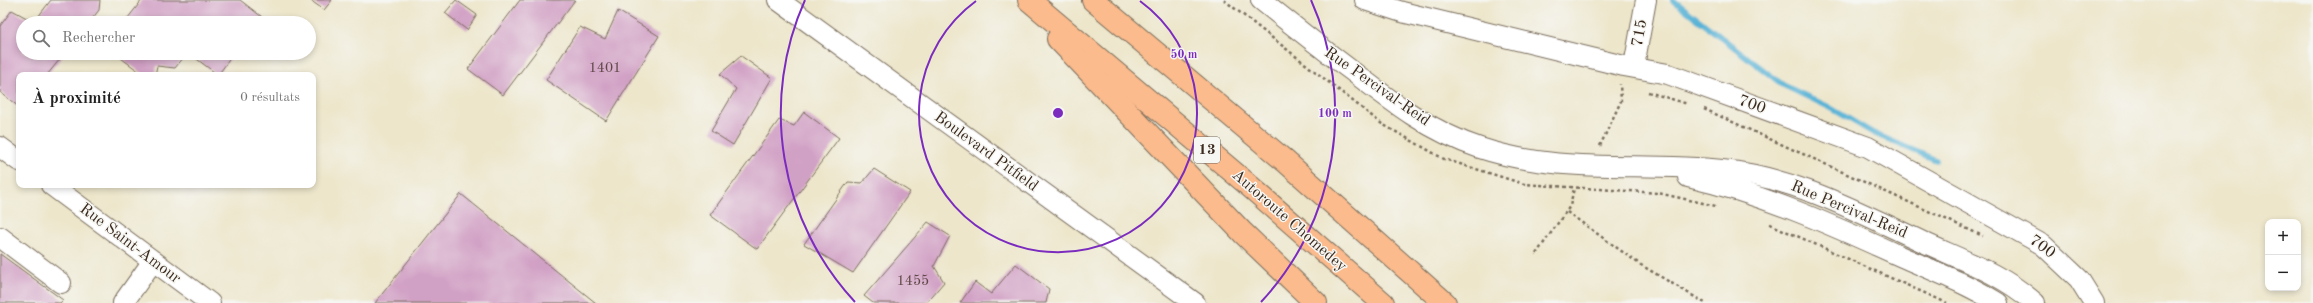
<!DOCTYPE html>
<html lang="fr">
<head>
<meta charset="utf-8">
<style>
  body { margin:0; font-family:"Old Standard TT",serif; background:#f6f6f6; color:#222 }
  .controls { position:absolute; right:12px; bottom:12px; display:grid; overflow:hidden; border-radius:8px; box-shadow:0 2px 6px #0003 }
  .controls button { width:36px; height:36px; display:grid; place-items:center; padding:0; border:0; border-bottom:1px solid #e0e0e0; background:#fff; color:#222; font:20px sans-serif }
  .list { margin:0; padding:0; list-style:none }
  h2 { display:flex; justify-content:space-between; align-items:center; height:52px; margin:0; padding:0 16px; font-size:17px }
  h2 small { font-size:13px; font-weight:400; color:#767676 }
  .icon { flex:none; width:22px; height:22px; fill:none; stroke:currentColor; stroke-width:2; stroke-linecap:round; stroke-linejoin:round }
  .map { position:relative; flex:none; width:2313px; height:303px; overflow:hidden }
  .search { position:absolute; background:#fff; box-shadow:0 2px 6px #0003; left:16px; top:16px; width:300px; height:44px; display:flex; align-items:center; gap:10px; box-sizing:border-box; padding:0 14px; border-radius:22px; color:#767676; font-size:15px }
  .panel { position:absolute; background:#fff; box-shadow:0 2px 6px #0003; left:16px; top:72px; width:300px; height:116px; border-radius:8px }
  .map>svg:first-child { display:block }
</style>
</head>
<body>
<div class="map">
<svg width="2313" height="303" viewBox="0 0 2313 303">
  <rect width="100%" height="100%" fill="#f6f6f2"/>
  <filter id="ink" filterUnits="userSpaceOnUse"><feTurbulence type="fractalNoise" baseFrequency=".025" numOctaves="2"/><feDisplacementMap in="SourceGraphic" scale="8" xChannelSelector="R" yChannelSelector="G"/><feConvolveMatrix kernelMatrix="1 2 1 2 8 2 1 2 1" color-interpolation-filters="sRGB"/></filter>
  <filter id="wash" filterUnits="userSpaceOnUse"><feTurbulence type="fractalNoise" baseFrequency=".012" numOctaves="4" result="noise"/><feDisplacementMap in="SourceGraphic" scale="16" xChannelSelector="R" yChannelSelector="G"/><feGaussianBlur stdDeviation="0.9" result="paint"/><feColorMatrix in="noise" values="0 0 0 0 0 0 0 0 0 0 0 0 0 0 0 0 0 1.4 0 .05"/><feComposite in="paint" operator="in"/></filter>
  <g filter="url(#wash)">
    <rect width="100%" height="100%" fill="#ede6cb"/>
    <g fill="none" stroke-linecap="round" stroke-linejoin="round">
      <polyline stroke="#59b3d6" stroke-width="5.5" points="1673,0 1783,85 1829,107 1873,133 1936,160"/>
    </g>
    <g id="blocks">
      <g fill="#d1a0c5">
        <polygon points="51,0 100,0 99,10 89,23 23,23 23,53 65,53 47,75 19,75 19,107 0,92 0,26 12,10 34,22"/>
        <polygon points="142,0 240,0 262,17 257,23 124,23"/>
        <polygon points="310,0 332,0 324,10"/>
        <polygon points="456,0 477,15 467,30 445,13"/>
        <polygon points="520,0 575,0 503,95 468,69"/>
        <polygon points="618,11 659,36 606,121 546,80 580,27 605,39"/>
        <polygon points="114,53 234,53 218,75 194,57 184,57 175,68 157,66 155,75 144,75"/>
        <polygon points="741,56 772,78 733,145 711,131 736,89 720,74"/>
        <polygon points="804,112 839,138 757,249 710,215 779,120 794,126"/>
        <polygon points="874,169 910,192 853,273 804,244 848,182 862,183"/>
        <polygon points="461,194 596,303 375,303"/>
        <polygon points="928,222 950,236 934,266 944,282 926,303 873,303 864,296"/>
        <polygon points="0,254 63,300 60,303 0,303"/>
        <polygon points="1016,264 1049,289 1046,303 960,303 975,282 991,294"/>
      </g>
    </g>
  </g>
  <g filter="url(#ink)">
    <use href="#blocks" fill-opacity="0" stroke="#796c5b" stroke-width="1"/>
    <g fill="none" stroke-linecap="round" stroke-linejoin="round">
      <g stroke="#796c5b" stroke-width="22">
        <g id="minor">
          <polyline points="778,0 1195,303"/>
          <path d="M1261,0C1291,24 1321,48 1352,71C1392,102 1431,132 1480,148C1562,175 1639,161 1722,170C1794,177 1858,212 1923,242C1962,260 2003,274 2035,303"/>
          <polyline points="1365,0 1402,12 1624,66 1668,74 1868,147 2043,245 2079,279 2094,303"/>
          <polyline points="1634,66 1646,0"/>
          <polyline points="0,147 19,161"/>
          <path d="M1688,177C1763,194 1832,225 1902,257C1934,271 1968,284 1998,303"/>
          <polyline points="51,185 210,303"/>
          <polyline points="0,237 61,283"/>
          <polyline points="123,303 153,261"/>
        </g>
      </g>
      <g stroke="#796c5b" stroke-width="24">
        <g id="highway">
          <polyline points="1029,0 1245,182 1383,303"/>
          <polyline points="1093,0 1285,161 1445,303"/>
          <polyline points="1058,39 1243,233 1316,303"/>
        </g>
      </g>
      <g stroke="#796c5b" stroke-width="2.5" stroke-dasharray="3 3" stroke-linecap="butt">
        <polyline points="1224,0 1382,124 1444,159 1524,184 1658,193 1716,206"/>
        <polyline points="1648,92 1688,104"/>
        <polyline points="1704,109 1983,236"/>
        <polyline points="1600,146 1621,101 1620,84"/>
        <polyline points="1567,212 1641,265 1705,303"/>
        <polyline points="1770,224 1947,303"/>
        <polyline points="1536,254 1570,206 1574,188"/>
      </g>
      <use href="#minor" stroke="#fff" stroke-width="20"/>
      <use href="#highway" stroke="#fbbb8c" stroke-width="22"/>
    </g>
  </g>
  <g fill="none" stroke="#7b2cbf" stroke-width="2">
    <path d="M1140 1A139 139 0 1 1 976 1"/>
    <path d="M855 302A277 277 0 0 1 805 0M1311 0A277 277 0 0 1 1261 302"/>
  </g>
  <g text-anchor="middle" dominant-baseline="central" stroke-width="3" stroke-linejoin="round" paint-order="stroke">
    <g font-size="14" fill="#604848">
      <text x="605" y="68">1401</text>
      <text x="913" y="281">1455</text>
    </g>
    <rect fill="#f6f6f2" stroke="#73675e" stroke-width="1" x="1194" y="137" width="26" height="26" rx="3"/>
    <g font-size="15" font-weight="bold" fill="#3b2a1e">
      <text x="1207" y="150">13</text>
    </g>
    <g font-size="16" fill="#3b2a1e" stroke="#f6f6f2">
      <text transform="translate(1640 33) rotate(-80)">715</text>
      <text transform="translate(1377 87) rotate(35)">Rue Percival-Reid</text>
      <text transform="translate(1752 105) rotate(20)">700</text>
      <text transform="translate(986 152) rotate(36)">Boulevard Pitfield</text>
      <text transform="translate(1849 210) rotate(23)">Rue Percival-Reid</text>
      <text transform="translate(1289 221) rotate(41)">Autoroute Chomedey</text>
      <text transform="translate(130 244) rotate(37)">Rue Saint-Amour</text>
      <text transform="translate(2042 247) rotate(36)">700</text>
    </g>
  </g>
  <circle cx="1058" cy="113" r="6" fill="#7b2cbf" stroke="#f6f6f2" stroke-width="2"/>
  <g font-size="12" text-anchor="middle" font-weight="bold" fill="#7b2cbf" stroke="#f6f6f2" stroke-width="3" stroke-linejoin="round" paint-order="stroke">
    <text x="1184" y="58">50 m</text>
    <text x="1335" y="117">100 m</text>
  </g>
</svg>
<div class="controls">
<button>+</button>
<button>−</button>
</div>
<div class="search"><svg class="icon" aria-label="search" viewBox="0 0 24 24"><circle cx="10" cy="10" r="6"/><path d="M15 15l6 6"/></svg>Rechercher</div>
<section class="panel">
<h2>À proximité<small>0 résultats</small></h2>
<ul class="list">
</ul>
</section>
</div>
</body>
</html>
